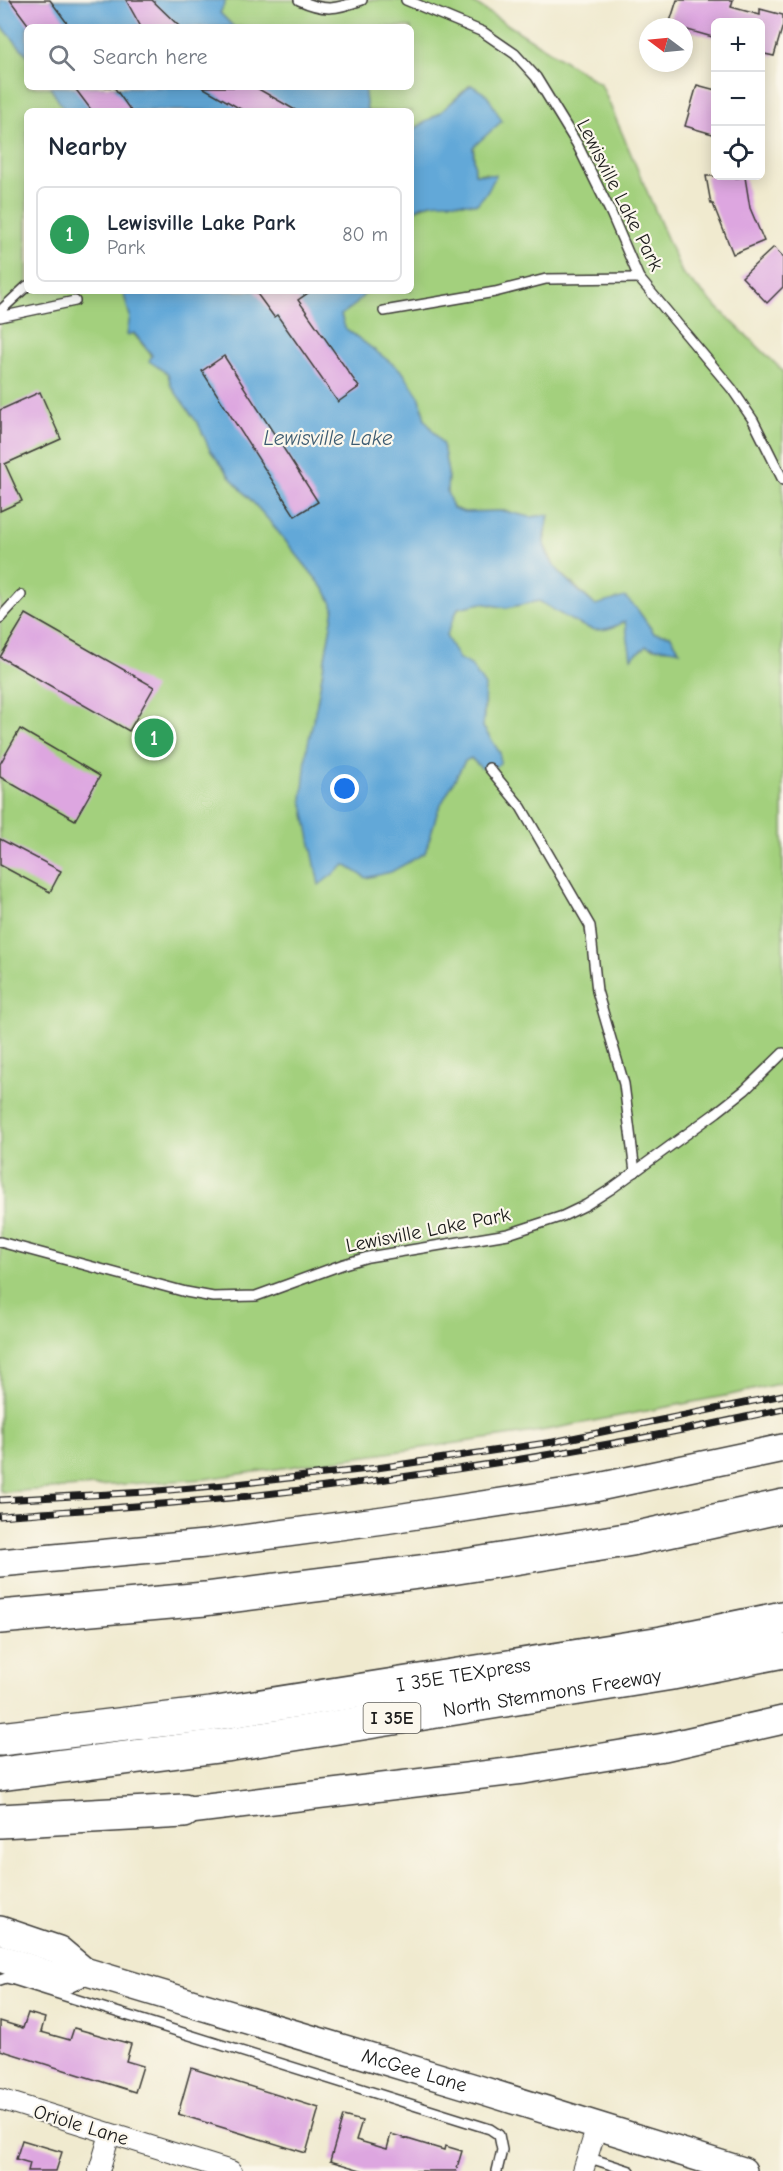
<!DOCTYPE html>
<html lang="en">
<head>
<meta charset="utf-8">
<style>
  body { margin:0; font-family:"Comic Neue",sans-serif; background:#f6f6f7; color:#1f2937 }
  .controls { position:absolute; right:18px; top:18px; display:grid; overflow:hidden; border-radius:9px; box-shadow:0 3px 15px #0003 }
  .controls button { width:54px; height:54px; display:grid; place-items:center; padding:0; border:0; border-bottom:2px solid #e0e1e3; background:#fff; color:#1f2937; font:30px sans-serif }
  .compass { position:absolute; left:639px; top:18px; width:54px; height:54px; border-radius:50%; background:#fff; box-shadow:0 3px 15px #0003; rotate:286deg }
  .you { position:absolute; left:345px; top:789px; width:21px; height:21px; margin:-15px; border:4px solid #fff; border-radius:50%; background:#1a73e8; box-shadow:0 0 0 9px #1a73e833 }
  .badge { display:grid; place-items:center; width:39px; height:39px; border-radius:50%; background:#0f766e; color:#fff; font-size:20px; font-weight:700 }
  .pin { position:absolute; translate:-50% -50%; border:3px solid #fff; box-shadow:0 2px 6px #0006 }
  .list { margin:0; padding:0; list-style:none }
  h2 { display:flex; justify-content:space-between; align-items:center; height:78px; margin:0; padding:0 24px; font-size:26px }
  h2 small { font-size:20px; font-weight:400; color:#747a83 }
  .list li { display:grid; grid-template-columns:39px 1fr auto; gap:18px; align-items:center; box-sizing:border-box; height:96px; margin:0 12px 12px; padding:0 12px; border:2px solid #e0e1e3; border-radius:9px }
  .list b { display:block; font-size:22px; white-space:nowrap }
  .list p { margin:0; font-size:20px; white-space:nowrap; color:#747a83 }
  .list em { font-size:20px; font-style:normal; color:#747a83 }
  .icon { flex:none; width:33px; height:33px; fill:none; stroke:currentColor; stroke-width:2; stroke-linecap:round; stroke-linejoin:round }
  .map { position:relative; flex:none; width:783px; height:2171px; overflow:hidden }
  .search { position:absolute; background:#fff; box-shadow:0 3px 15px #0003; left:24px; top:24px; width:390px; height:66px; display:flex; align-items:center; gap:15px; box-sizing:border-box; padding:0 21px; border-radius:9px; color:#747a83; font-size:22px }
  .panel { position:absolute; background:#fff; box-shadow:0 3px 15px #0003; left:24px; top:108px; width:390px; height:186px; border-radius:9px }
  .map>svg:first-child { display:block }
</style>
</head>
<body>
<div class="map">
<svg width="783" height="2171" viewBox="0 0 783 2171">
  <rect width="100%" height="100%" fill="#fbf7ec"/>
  <filter id="ink" filterUnits="userSpaceOnUse"><feTurbulence type="fractalNoise" baseFrequency=".0167" numOctaves="2"/><feDisplacementMap in="SourceGraphic" scale="12" xChannelSelector="R" yChannelSelector="G"/><feConvolveMatrix kernelMatrix="1 2 1 2 8 2 1 2 1" color-interpolation-filters="sRGB"/></filter>
  <filter id="wash" filterUnits="userSpaceOnUse"><feTurbulence type="fractalNoise" baseFrequency=".008" numOctaves="4" result="noise"/><feDisplacementMap in="SourceGraphic" scale="24" xChannelSelector="R" yChannelSelector="G"/><feGaussianBlur stdDeviation="1.35" result="paint"/><feColorMatrix in="noise" values="0 0 0 0 0 0 0 0 0 0 0 0 0 0 0 0 0 1.4 0 .05"/><feComposite in="paint" operator="in"/></filter>
  <g filter="url(#wash)">
    <rect width="100%" height="100%" fill="#f0eacf"/>
    <path fill="#a3d07d" stroke="#60764c" stroke-width="1.5" d="M226,0H469L601,84L682,273L783,371V1383L730,1395L541,1431L205,1479L4,1492L0,1491V24L27,55V87H50L65,111H27V291H123L130,316L128,335L133,333L152,356L150,361L168,374L171,386L199,425L210,450L231,478L267,518L326,591L334,608L317,703L311,839L319,884L345,865L425,853L438,810L465,761L470,758L482,768H494L500,753L483,727L485,703L471,665L459,660L446,636L458,608L482,603L506,608L539,601L573,621L614,627L625,621C632,629 642,648 654,648C664,648 668,648 679,650L670,635L654,633L637,609L595,605L555,567L544,544L549,515L530,517L504,511L464,512L453,508L447,492L448,473L443,445L425,420L420,398L402,371L345,328L341,315L356,304L367,291H411V215L414,210L437,201L477,204L486,173L475,174L470,85L440,113L411,131V111H367L364,87H411V27H234L220,13Z"/>
    <g fill="#62a8d8" stroke="#3f627a" stroke-width="1.5">
      <polygon points="0,0 226,0 220,13 234,27 27,27 27,55 0,24"/>
      <path d="M471,85L487,95L502,121L473,147L475,174L496,175L488,191L477,204C459,203 421,196 411,215V131L440,113Z"/>
      <polygon points="50,87 364,87 367,111 65,111"/>
      <path d="M123,291H367L356,304L341,315L345,328L402,371L420,398L425,420L443,445L448,473L447,492L453,508L464,512L504,511L530,517L549,515C547,523 543,535 544,543C547,566 578,591 595,605L625,597L637,609L654,633L670,635L680,651C669,648 655,649 646,646L631,658L625,621C617,626 608,630 598,630C583,630 553,609 539,601L506,608L482,603L458,608L446,636L459,659L471,665L485,686L483,727L500,753V763L494,768H481L471,758L465,761L438,810L425,853L391,872L366,878L345,865L319,885L302,799L307,748L317,703L334,608L326,591L267,518L231,478L210,450L199,425L171,386L168,374L149,361L152,355L134,333L127,335L130,316Z"/>
    </g>
    <g id="blocks">
      <g fill="#dda6e0">
        <polygon points="10,0 50,0 70,27 30,27"/>
        <polygon points="126,0 152,0 180,27 141,27"/>
        <polygon points="677,0 733,0 731,7 760,15 760,9 783,15 783,25 774,56 760,53 760,22 716,22 716,38 684,29 684,27 669,25"/>
        <polygon points="697,85 716,90 716,135 685,126"/>
        <polygon points="74,87 114,87 131,111 92,111"/>
        <polygon points="202,87 255,87 297,111 244,111"/>
        <polygon points="706,176 736,176 736,178 745,177 750,208 764,241 733,254 713,204 711,204"/>
        <polygon points="774,247 783,257 783,287 767,303 742,277"/>
        <polygon points="255,291 311,291 298,300 359,387 338,402 277,315 274,317"/>
        <polygon points="224,356 318,502 295,516 202,371"/>
        <polygon points="40,392 61,439 5,464 22,501 0,511 0,410"/>
        <polygon points="26,614 154,687 129,731 0,657"/>
        <polygon points="20,729 100,776 75,820 0,777 0,764"/>
        <polygon points="0,839 61,871 50,892 0,865"/>
        <polygon points="28,2013 45,2018 41,2032 70,2040 74,2028 131,2044 126,2061 143,2066 135,2092 0,2050 0,2021 23,2028"/>
        <polygon points="191,2068 319,2108 306,2153 178,2114"/>
        <polygon points="343,2116 362,2121 356,2140 387,2149 391,2134 444,2150 445,2146 462,2151 456,2171 364,2171 330,2161"/>
        <polygon points="22,2140 62,2152 56,2171 28,2171 30,2163 16,2159"/>
      </g>
    </g>
  </g>
  <g filter="url(#ink)">
    <use href="#blocks" fill-opacity="0" stroke="#3c3b37" stroke-width="1.5"/>
    <g fill="none" stroke-linecap="round" stroke-linejoin="round">
      <g stroke="#3c3b37" stroke-width="12">
        <g id="lane">
          <path d="M299,0C325,12 336,9 362,0"/>
          <polyline points="406,0 483,32 515,54 536,77 577,144 611,213 639,278 732,389 753,420 783,480"/>
          <polyline points="0,311 27,286"/>
          <polyline points="384,311 495,292 546,279 639,278"/>
          <polyline points="0,317 75,301"/>
          <polyline points="0,618 21,595"/>
          <polyline points="489,768 521,807 590,926 597,991 624,1084 635,1172"/>
          <polyline points="0,1242 186,1292 213,1297 256,1296 344,1264 368,1257 508,1234 563,1216 586,1205 611,1189 717,1112 745,1090 783,1053"/>
          <polyline points="0,1980 6,1978 14,1980 490,2129 499,2135 502,2150 497,2171"/>
          <polyline points="587,2157 630,2171"/>
        </g>
      </g>
      <g stroke="#3c3b37" stroke-width="22">
        <g id="street">
          <polyline points="0,2099 231,2171"/>
          <polyline points="99,2171 110,2134"/>
          <polyline points="583,2171 597,2126"/>
        </g>
      </g>
      <g stroke="#3c3b37" stroke-width="30">
        <g id="secondary">
          <polyline points="0,1563 205,1544 384,1520 594,1488 783,1448"/>
          <polyline points="165,1813 524,1770 664,1747 783,1720"/>
          <path id="s1" d="M0,1930L59,1950L84,1971L475,2088L743,2171"/>
          <polyline points="0,1958 65,1980 84,1971"/>
        </g>
      </g>
      <g stroke="#3c3b37" stroke-width="36">
        <g id="highway">
          <polyline points="0,1617 205,1599 451,1568 632,1539 783,1506"/>
          <path id="s2" d="M0,1739L211,1714L662,1643L783,1618"/>
          <path id="s3" d="M0,1774L226,1745L672,1673L783,1651"/>
          <polyline points="0,1821 184,1811"/>
        </g>
      </g>
      <use href="#lane" stroke="#fff" stroke-width="9"/>
      <use href="#street" stroke="#fff" stroke-width="20"/>
      <use href="#secondary" stroke="#fff" stroke-width="27"/>
      <use href="#highway" stroke="#fff" stroke-width="33"/>
      <g stroke="#1c1c1c" stroke-width="7">
        <g id="rail">
          <polyline points="0,1500 147,1492 236,1484 377,1468 553,1442 783,1395"/>
          <path d="M0,1516C80,1510 160,1505 240,1497C423,1477 604,1449 783,1409"/>
        </g>
      </g>
      <use href="#rail" stroke="#fbf7ec" stroke-width="4.5" stroke-dasharray="14" stroke-linecap="butt"/>
    </g>
  </g>
  <g text-anchor="middle" dominant-baseline="central" stroke-width="4.5" stroke-linejoin="round" paint-order="stroke">
    <rect fill="#fbf7ec" stroke="#5f5e5a" stroke-width="1.5" x="363.5" y="1703" width="57" height="30" rx="4.5"/>
    <g font-size="18" font-weight="bold" fill="#1c1c1c">
      <text x="392" y="1718">I 35E</text>
    </g>
    <g font-size="20" fill="#1c1c1c" stroke="#fbf7ec">
      <text transform="translate(620 195) rotate(63)">Lewisville Lake Park</text>
      <text transform="translate(428 1230) rotate(-11)">Lewisville Lake Park</text>
      <text stroke="none"><textPath href="#s2" startOffset="468">I 35E TEXpress</textPath></text>
      <text stroke="none"><textPath href="#s3" startOffset="558">North Stemmons Freeway</textPath></text>
      <text stroke="none"><textPath href="#s1" startOffset="440">McGee Lane</textPath></text>
      <text transform="translate(81 2125) rotate(17)">Oriole Lane</text>
    </g>
    <g font-size="21" font-style="italic" fill="#3c5b71" stroke="#fbf7ec">
      <text x="328" y="438">Lewisville Lake</text>
    </g>
  </g>
</svg>
<div class="controls">
<button>+</button>
<button>−</button>
<button><svg class="icon" aria-label="locate" viewBox="0 0 24 24"><circle cx="12" cy="12" r="6"/><path d="M12 2v4M12 18v4M2 12h4M18 12h4"/></svg></button>
</div>
<svg class="compass" viewBox="-18 -18 36 36"><path d="M0-13l5 13h-10z" fill="#e53935"/><path d="M0 13l5-13h-10z" fill="#747a83"/></svg>
<div class="you"></div>
<div class="pin badge" style="left:154px;top:738px;background:#2e9e5b">1</div>
<div class="search"><svg class="icon" aria-label="search" viewBox="0 0 24 24"><circle cx="10" cy="10" r="6"/><path d="M15 15l6 6"/></svg>Search here</div>
<section class="panel">
<h2>Nearby<small></small></h2>
<ul class="list">
<li><span class="badge" style="background:#2e9e5b">1</span><div><b>Lewisville Lake Park</b><p>Park</p></div><em>80 m</em></li>
</ul>
</section>
</div>
</body>
</html>
